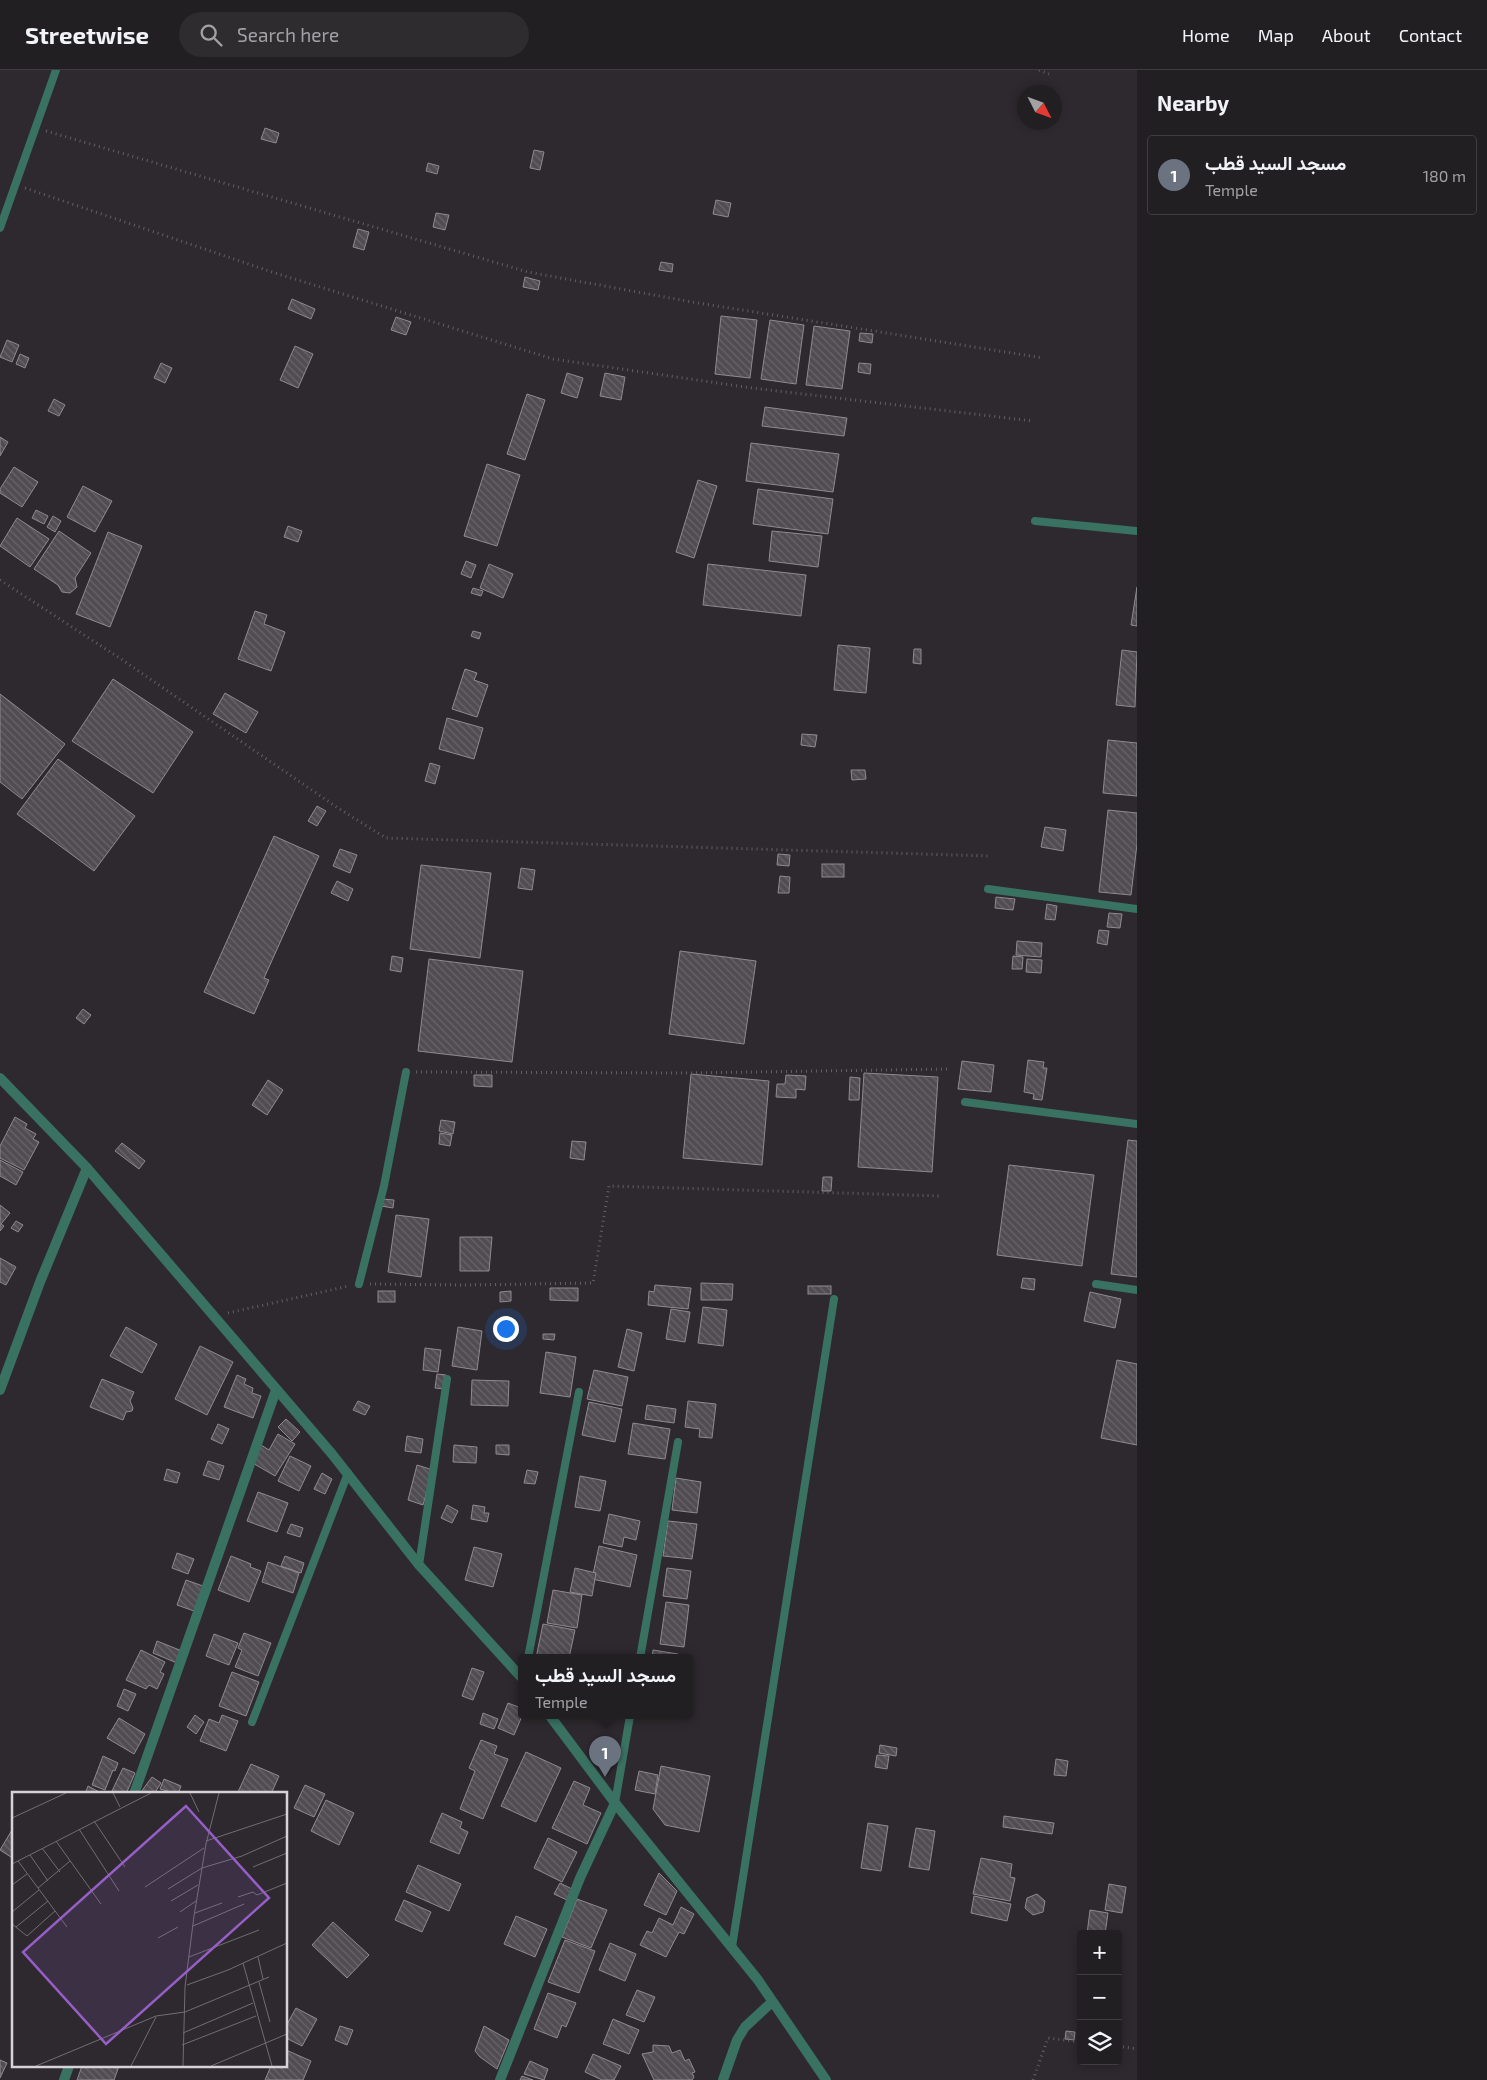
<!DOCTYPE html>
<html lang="en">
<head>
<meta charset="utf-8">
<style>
  body { margin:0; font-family:"Exo 2",Vazirmatn,sans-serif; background:#2e2c2f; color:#f1f3f6 }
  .controls { position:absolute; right:15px; bottom:15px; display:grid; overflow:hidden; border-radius:5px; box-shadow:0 2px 8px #0003 }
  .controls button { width:45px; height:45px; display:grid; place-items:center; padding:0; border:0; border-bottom:1px solid #3f3d40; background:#221f22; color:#f1f3f6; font:25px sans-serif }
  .compass { position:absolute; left:1017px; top:15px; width:45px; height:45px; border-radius:50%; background:#221f22; box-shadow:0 2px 8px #0003; rotate:132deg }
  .you { position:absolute; left:505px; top:1258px; width:18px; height:18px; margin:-12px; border:4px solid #fff; border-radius:50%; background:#1a73e8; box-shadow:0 0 0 8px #1a73e833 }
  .badge { display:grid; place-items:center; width:32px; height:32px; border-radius:50%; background:#bca0f2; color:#fff; font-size:16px; font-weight:700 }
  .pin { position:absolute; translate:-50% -41px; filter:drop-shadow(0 1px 2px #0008) }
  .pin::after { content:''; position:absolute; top:26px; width:18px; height:15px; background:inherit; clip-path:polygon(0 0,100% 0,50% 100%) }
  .popup { position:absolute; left:518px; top:1584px; width:175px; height:65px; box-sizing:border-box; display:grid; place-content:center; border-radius:5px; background:#221f22; filter:drop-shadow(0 1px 4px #0005); font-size:16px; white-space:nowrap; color:#a2a2a5 }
  .popup b { font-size:19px; color:#f1f3f6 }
  .popup::after { content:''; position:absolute; left:50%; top:100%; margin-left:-10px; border:10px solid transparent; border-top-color:#221f22 }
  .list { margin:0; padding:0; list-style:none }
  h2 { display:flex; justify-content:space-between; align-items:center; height:65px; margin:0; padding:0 20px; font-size:21px }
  h2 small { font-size:16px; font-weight:400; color:#a2a2a5 }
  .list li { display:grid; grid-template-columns:32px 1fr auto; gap:15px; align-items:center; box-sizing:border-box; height:80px; margin:0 10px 10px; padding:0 10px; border:1px solid #3f3d40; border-radius:5px }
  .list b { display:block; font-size:19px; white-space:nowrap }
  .list p { margin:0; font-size:16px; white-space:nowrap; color:#a2a2a5 }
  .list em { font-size:16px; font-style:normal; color:#a2a2a5 }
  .icon { flex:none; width:28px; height:28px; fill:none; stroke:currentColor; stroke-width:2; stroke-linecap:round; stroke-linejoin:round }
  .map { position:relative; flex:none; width:1137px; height:2010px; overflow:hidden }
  header { display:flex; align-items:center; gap:30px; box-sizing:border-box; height:70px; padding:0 25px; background:#221f22; border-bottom:1px solid #3f3d40 }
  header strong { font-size:24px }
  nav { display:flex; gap:28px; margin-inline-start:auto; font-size:18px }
  .search { width:350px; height:45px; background:#2e2c2f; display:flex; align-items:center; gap:12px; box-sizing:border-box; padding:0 18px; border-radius:28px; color:#a2a2a5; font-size:19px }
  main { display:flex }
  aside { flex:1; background:#221f22 }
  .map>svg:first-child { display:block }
</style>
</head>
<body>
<header>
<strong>Streetwise</strong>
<div class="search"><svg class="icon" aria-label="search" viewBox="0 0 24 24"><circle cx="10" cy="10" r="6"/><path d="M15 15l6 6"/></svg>Search here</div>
<nav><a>Home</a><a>Map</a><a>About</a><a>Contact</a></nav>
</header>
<main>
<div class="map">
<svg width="1137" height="2010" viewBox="0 0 1137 2010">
  <defs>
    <pattern id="building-back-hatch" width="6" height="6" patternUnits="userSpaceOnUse" patternTransform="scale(1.25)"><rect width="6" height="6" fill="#504c51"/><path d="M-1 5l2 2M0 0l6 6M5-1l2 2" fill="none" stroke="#686569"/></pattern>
  </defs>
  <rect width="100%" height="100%" fill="#2d292e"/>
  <g fill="url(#building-back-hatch)" stroke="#8e8a90">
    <polygon points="265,58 279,63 276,73 261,69"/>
    <polygon points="534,80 544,82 540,100 530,98"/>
    <polygon points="428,93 439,96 437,104 426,101"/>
    <polygon points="716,130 731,133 728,147 713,144"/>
    <polygon points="436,143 449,145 445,160 433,157"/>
    <polygon points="358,159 369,162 364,180 353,177"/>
    <polygon points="661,192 673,194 672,202 659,200"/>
    <polygon points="525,207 540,211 538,220 523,217"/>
    <polygon points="292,229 315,239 311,249 288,239"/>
    <polygon points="721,246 757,250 750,308 715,304"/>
    <polygon points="396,247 411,252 406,265 391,260"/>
    <polygon points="770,250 804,255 796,314 761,309"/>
    <polygon points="814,256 850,261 842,319 806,315"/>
    <polygon points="860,263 873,264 872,273 859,271"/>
    <polygon points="7,270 19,275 12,292 0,287"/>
    <polygon points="295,276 313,284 298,318 280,310"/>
    <polygon points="20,284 29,288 25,298 16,294"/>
    <polygon points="161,293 172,298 165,313 154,308"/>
    <polygon points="859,293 871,294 870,304 858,302"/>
    <polygon points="567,303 583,308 577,328 561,323"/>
    <polygon points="605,303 625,307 621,330 600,326"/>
    <polygon points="527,324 545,330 525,390 507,384"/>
    <polygon points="54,329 65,335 59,346 48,341"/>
    <polygon points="765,337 847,348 844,366 762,356"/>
    <polygon points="0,367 8,372 0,386"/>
    <polygon points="751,373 839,384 833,422 746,411"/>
    <polygon points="487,394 520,405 497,476 464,466"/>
    <polygon points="14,397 38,412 22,437 0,423 0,419"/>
    <polygon points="698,410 717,416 694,488 676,482"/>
    <polygon points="83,416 112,431 95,462 67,447"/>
    <polygon points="758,419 833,429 828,464 753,454"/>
    <polygon points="36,440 48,446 44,454 32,448"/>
    <polygon points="53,446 61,451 55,462 47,457"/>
    <polygon points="17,448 49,469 30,497 0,476"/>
    <polygon points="288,456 302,461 298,472 284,467"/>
    <polygon points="59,461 91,483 75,508 77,517 70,523 62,522 58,515 34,499"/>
    <polygon points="772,461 822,466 818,497 769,491"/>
    <polygon points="108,462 142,476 110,557 76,544"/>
    <polygon points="466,491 476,495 471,508 461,504"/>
    <polygon points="489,494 513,504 503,528 480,518"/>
    <polygon points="708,494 806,505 801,546 703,535"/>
    <polygon points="1137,517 1137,556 1131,555"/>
    <polygon points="473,518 483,521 481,526 471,523"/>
    <polygon points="255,541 267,545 264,554 285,562 271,601 238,589"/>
    <polygon points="473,561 481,563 479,569 471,566"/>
    <polygon points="838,575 870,578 866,623 834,620"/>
    <polygon points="914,579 921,579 921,594 913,593"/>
    <polygon points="1122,580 1137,582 1135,637 1116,635"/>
    <polygon points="465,599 477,603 474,610 488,615 477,647 452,639"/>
    <polygon points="113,609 193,662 153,723 72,671"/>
    <polygon points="225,623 258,642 246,663 213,644"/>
    <polygon points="0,624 65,674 22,729 0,712"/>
    <polygon points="447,648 483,658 474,689 439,679"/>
    <polygon points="802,664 817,665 815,677 801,675"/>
    <polygon points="1108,670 1137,673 1137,726 1103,723"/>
    <polygon points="58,689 135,746 94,801 17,744"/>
    <polygon points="430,693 440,696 435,714 425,711"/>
    <polygon points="851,700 865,700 866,709 852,710"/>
    <polygon points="317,736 326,741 317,756 308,751"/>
    <polygon points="1108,740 1137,743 1137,774 1131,825 1099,822"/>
    <polygon points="1045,757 1066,760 1063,781 1041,777"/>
    <polygon points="274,766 319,786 264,908 269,910 254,944 204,922"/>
    <polygon points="340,779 357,785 350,803 333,796"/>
    <polygon points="778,784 790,785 789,796 777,795"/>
    <rect x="822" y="794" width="22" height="13"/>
    <polygon points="421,795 491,803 480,888 410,879"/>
    <polygon points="521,798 535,800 532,820 518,818"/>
    <polygon points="780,806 790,807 789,823 778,823"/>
    <polygon points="337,811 353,819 348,831 331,823"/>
    <polygon points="996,827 1015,829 1013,840 995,838"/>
    <polygon points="1047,834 1057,836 1055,850 1045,849"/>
    <polygon points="1109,843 1122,844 1120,858 1107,857"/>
    <polygon points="1099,860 1109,861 1107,875 1097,873"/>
    <polygon points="1017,871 1042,873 1041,887 1016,885"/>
    <polygon points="680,881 756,891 744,974 669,964"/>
    <polygon points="392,886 403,888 401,902 390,900"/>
    <polygon points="1013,886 1023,887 1022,899 1012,899"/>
    <polygon points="429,889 523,901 512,992 418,981"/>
    <polygon points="1027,889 1042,890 1041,903 1026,902"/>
    <polygon points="83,939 91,945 84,954 76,948"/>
    <polygon points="1028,990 1044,992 1043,998 1047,998 1042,1030 1033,1029 1034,1024 1024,1022"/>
    <polygon points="962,991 994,995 991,1022 958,1019"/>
    <polygon points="864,1003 938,1007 932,1102 858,1097"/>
    <polygon points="691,1004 769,1011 762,1095 683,1088"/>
    <polygon points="474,1005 492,1005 492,1017 474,1016"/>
    <polygon points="786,1005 806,1006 805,1020 796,1019 796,1028 776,1027 777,1014 785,1014"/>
    <polygon points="850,1007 860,1008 859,1030 849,1030"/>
    <polygon points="268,1010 283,1020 267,1045 252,1035"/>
    <polygon points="15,1047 27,1054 25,1058 36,1064 33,1069 39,1072 24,1100 0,1088 0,1076"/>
    <polygon points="441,1050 455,1052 453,1064 439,1061"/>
    <polygon points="440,1063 452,1065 450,1076 439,1074"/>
    <polygon points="1128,1070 1137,1071 1137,1207 1111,1204"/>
    <polygon points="572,1071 586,1072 584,1090 570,1088"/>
    <polygon points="122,1073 145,1091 139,1099 115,1081"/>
    <polygon points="0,1090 23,1102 16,1115 0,1106"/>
    <polygon points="1009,1095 1094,1105 1082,1196 997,1185"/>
    <polygon points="823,1107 832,1107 831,1121 822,1121"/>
    <polygon points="382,1129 394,1130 393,1138 381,1136"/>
    <polygon points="0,1135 10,1143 1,1154 4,1156 0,1161"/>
    <polygon points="396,1145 429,1149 421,1207 388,1202"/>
    <polygon points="16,1151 23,1155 18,1162 11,1158"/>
    <polygon points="460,1167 492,1167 489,1201 460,1201"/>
    <polygon points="0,1188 16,1197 6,1215 0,1212"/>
    <polygon points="1023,1208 1035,1209 1034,1220 1021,1218"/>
    <polygon points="701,1213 733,1214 732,1230 701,1230"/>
    <polygon points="655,1215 691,1218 688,1239 648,1235 649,1221 654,1222"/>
    <rect x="808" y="1216" width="23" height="8"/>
    <polygon points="550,1218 578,1218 578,1231 550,1230"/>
    <rect x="378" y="1221" width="17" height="11"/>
    <polygon points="511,1221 511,1231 500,1232 500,1222"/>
    <polygon points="1090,1222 1121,1229 1115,1258 1084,1251"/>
    <polygon points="703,1237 727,1240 723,1276 698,1273"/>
    <polygon points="671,1239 690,1242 685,1272 666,1269"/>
    <polygon points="126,1257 157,1274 142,1303 110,1286"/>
    <polygon points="458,1257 482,1261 477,1300 452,1296"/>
    <polygon points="627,1259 642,1263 634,1301 618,1297"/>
    <polygon points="543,1264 555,1264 554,1270 543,1269"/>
    <polygon points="200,1276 233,1292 207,1345 175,1329"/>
    <polygon points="425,1278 441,1280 438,1302 423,1300"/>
    <polygon points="546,1282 576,1287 570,1327 540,1323"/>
    <polygon points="1117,1290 1137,1294 1137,1375 1101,1368"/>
    <polygon points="594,1300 628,1307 622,1336 587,1329"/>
    <polygon points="437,1304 446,1305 444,1319 435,1318"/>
    <polygon points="237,1305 246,1309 244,1314 253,1318 252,1323 261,1326 253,1348 224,1337"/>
    <polygon points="102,1309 134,1322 130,1331 133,1338 132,1341 126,1342 123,1350 90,1337"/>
    <polygon points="472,1310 509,1311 508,1336 471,1335"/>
    <polygon points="358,1331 370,1336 365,1345 353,1340"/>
    <polygon points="688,1331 716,1334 712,1368 699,1367 700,1359 685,1357"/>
    <polygon points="589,1332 622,1339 615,1372 582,1365"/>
    <polygon points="647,1335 676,1339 674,1353 645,1349"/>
    <polygon points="286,1349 300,1362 292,1371 278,1357"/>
    <polygon points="633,1353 670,1359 665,1389 628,1384"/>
    <polygon points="218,1354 229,1359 222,1374 211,1369"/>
    <polygon points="278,1364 295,1374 275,1406 251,1392 261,1375 269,1380"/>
    <polygon points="407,1366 423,1369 421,1383 405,1381"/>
    <polygon points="454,1375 477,1377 476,1393 453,1392"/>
    <polygon points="496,1375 509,1375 509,1385 496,1384"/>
    <polygon points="290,1386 311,1396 299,1421 278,1411"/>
    <polygon points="208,1391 224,1396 219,1410 203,1405"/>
    <polygon points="417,1395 433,1400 423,1435 408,1430"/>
    <polygon points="167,1399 180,1403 177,1413 164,1410"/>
    <polygon points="527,1400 538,1402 535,1414 524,1413"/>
    <polygon points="322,1403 332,1409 325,1424 314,1419"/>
    <polygon points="580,1406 606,1411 600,1441 575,1437"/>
    <polygon points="676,1408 701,1412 697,1443 672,1440"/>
    <polygon points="258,1422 288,1433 277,1462 247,1451"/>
    <polygon points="447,1435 458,1441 452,1453 441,1448"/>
    <polygon points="473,1435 485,1437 484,1443 489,1443 487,1452 471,1449"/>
    <polygon points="609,1444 640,1451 636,1470 624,1467 622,1477 603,1473"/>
    <polygon points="668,1451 697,1454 692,1489 663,1486"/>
    <polygon points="291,1454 303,1458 300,1467 287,1463"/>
    <polygon points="599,1476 637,1485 630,1517 592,1509"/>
    <polygon points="474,1477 502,1484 493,1517 465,1510"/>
    <polygon points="177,1483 194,1489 188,1504 172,1498"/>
    <polygon points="231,1486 251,1494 250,1497 261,1501 249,1532 218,1520"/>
    <polygon points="285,1486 304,1493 301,1503 281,1496"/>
    <polygon points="268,1492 299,1503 293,1523 262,1512"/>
    <polygon points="575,1498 596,1503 592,1526 570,1522"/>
    <polygon points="667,1498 691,1501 687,1529 663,1526"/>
    <polygon points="186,1510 203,1516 194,1541 177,1535"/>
    <polygon points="553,1520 582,1525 577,1558 547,1553"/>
    <polygon points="666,1532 689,1535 684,1577 660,1574"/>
    <polygon points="543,1554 575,1560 569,1588 536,1588"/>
    <polygon points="244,1563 271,1573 258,1606 235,1597 242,1580 238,1578"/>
    <polygon points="214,1564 238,1573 229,1595 206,1586"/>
    <polygon points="157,1571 182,1581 177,1593 153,1583"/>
    <polygon points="141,1580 165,1592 160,1602 164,1604 157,1619 149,1615 146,1619 126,1610"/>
    <polygon points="653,1580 678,1584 677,1588 652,1588"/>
    <polygon points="472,1598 484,1602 473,1630 462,1626"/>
    <polygon points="232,1602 259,1612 246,1646 219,1636"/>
    <polygon points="124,1619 136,1624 128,1641 117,1636"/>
    <polygon points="508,1633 521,1638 522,1646 514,1665 498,1658"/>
    <polygon points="483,1643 498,1649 494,1659 480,1654"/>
    <polygon points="195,1645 204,1652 196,1664 187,1657"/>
    <polygon points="222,1645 238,1651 226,1681 200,1671 209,1649 219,1653"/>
    <polygon points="119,1648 145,1664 134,1684 107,1668"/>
    <polygon points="481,1670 497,1676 494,1684 508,1689 483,1749 460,1739 475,1701 469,1698"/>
    <polygon points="880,1675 897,1678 896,1686 879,1683"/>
    <polygon points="526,1682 561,1698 536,1752 501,1736"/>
    <polygon points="877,1685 889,1686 887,1699 875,1697"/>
    <polygon points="103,1686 118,1693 115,1701 113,1700 105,1720 92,1715"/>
    <polygon points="1056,1689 1068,1691 1066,1706 1054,1705"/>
    <polygon points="251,1694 279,1706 271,1724 237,1724"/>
    <polygon points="661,1696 710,1706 699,1762 665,1755 653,1739"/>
    <polygon points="123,1698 135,1703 126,1724 118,1724 112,1721"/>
    <polygon points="639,1701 658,1705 655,1724 635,1720"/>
    <polygon points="152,1707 161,1713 154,1724 143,1724 141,1722"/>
    <polygon points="164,1709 181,1716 178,1724 160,1719"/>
    <polygon points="574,1711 590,1718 583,1735 601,1743 587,1774 552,1758"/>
    <polygon points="305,1715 325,1724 314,1747 294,1738"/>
    <polygon points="88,1716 103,1724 85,1724"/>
    <polygon points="326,1730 354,1743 339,1775 311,1761"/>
    <polygon points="442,1743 462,1752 460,1758 468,1762 459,1784 430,1772"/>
    <polygon points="1004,1746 1054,1753 1052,1764 1003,1757"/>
    <polygon points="868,1753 888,1756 881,1801 861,1798"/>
    <polygon points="916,1758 935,1761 929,1800 909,1797"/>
    <polygon points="12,1760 14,1761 14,1789 0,1780"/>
    <polygon points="548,1768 577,1782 562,1812 534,1798"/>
    <polygon points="981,1788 1012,1794 1010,1807 1015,1808 1010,1831 973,1824"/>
    <polygon points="418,1795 461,1814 449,1841 406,1822"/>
    <polygon points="659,1803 677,1821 666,1845 644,1835"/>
    <polygon points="560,1813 572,1819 567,1830 554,1824"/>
    <polygon points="1109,1814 1126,1817 1122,1843 1105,1840"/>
    <polygon points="1037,1824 1045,1831 1043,1842 1033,1845 1025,1838 1027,1828"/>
    <polygon points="974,1826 1011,1834 1007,1851 971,1843"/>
    <polygon points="577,1829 607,1840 591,1878 562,1867"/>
    <polygon points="404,1830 431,1842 422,1862 395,1850"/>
    <polygon points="681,1837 694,1844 684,1864 679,1862 666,1887 640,1875 647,1861 652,1863 659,1848 673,1855"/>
    <polygon points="1090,1840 1108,1843 1105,1864 1087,1864"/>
    <polygon points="516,1846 547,1859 535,1887 504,1874"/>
    <polygon points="333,1852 369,1885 347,1908 312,1875"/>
    <polygon points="565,1870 595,1881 579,1923 548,1912"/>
    <polygon points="610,1873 636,1884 625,1911 599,1900"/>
    <polygon points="637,1920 655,1927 644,1952 626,1945"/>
    <polygon points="548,1923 576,1933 566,1957 562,1955 557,1968 534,1959"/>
    <polygon points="296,1938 317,1949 302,1976 286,1968 286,1956"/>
    <polygon points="613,1949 639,1960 629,1984 603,1974"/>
    <polygon points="340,1956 353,1960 347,1975 335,1970"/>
    <polygon points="484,1956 509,1970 497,1999 480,1987 475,1981"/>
    <polygon points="1066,1961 1075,1962 1074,1970 1065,1969"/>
    <polygon points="653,1975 669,1976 672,1983 680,1980 685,1991 689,1989 695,2002 692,2003 694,2007 692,2010 654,2010 642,1984 653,1982"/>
    <polygon points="286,1980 311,1991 303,2010 265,2010 271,1996 286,1996"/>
    <polygon points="593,1984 621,1996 614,2010 602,2010 585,2002"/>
    <polygon points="0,1990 7,1993 0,2008"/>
    <polygon points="530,1991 548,1999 544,2010 524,2004"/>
    <polygon points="82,1996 119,1996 114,2010 77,2010"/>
    <polygon points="522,2006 533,2010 520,2010"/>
  </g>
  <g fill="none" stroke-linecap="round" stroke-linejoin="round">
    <g stroke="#635f64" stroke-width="3" stroke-dasharray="1 4" stroke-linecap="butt">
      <polyline points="1039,0 1049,4"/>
      <polyline points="46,61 528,202 692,232 1043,288"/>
      <polyline points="25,118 275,203 553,289 752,318 1033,351"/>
      <polyline points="0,510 121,589 338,738 386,768 989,786"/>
      <polyline points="416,1002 687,1003 950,999"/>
      <polyline points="370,1214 467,1215 593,1213 609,1116 941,1126"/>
      <polyline points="228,1243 349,1216"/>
      <polyline points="1118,1976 1137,1979"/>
      <polyline points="1033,2010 1048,1968 1081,1972"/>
    </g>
    <g stroke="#397261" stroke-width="8">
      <polyline points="0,158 56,0"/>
      <polyline points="1035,451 1137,461"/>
      <polyline points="988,819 1137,839"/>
      <polyline points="965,1032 1137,1054"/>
      <polyline points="359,1214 384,1116 406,1002"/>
      <polyline points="1096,1214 1137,1220"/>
      <polyline points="419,1495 447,1309"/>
      <polyline points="528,1588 579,1322"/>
      <polyline points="640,1588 678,1372"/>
      <polyline points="252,1652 348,1403"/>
      <polyline points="615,1733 630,1646"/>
      <polyline points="732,1877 834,1229"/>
    </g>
    <g stroke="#397261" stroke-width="10">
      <polyline points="0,1008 87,1098 332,1384 419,1495 521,1607"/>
      <polyline points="0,1320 40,1212 87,1098"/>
      <polyline points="550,1646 615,1733 758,1910 826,2010"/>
      <polyline points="134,1724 276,1320"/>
      <polyline points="64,2010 69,1996"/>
      <polyline points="500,2010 580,1808 615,1733"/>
      <polyline points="723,2010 737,1970 745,1957 772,1932"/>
    </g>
  </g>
  <g transform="translate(12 1722)">
    <rect width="275" height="275" fill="#2d292e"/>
    <path fill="none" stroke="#716d72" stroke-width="1" d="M101,1L108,15M178,1L187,20M0,26L54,1M82,29L113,75M67,37L107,99M44,49L89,112M194,49L275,22M30,56L48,80M18,63L36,89M6,69L26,96L58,69M0,72L139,1M241,75L275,61M0,93L15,82M133,95L192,56M26,96L55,135M156,97L190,76L230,64L275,44M226,105L241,100L245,103L275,91M159,109L186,93M0,120L27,98M168,120L184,109M183,121L210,111M0,132L15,144L43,119M181,134L232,112M4,135L36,109M146,146L166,135M177,165L247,138M246,165L251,187M231,171L260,274M247,190L258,230M175,193L216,178L275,151M171,241L241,211M170,253L244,224M24,274L144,224L173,220L257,185M119,274L144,225M171,274L173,195L182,124L194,52L207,1M199,274L275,242"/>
    <path fill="#965ec6" fill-opacity="0.15" stroke="#965ec6" stroke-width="2.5" d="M174,14L257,106L94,252L11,160Z"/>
    <rect width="275" height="275" fill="none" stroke="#d6d3d7" stroke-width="2.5"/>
  </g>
</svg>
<div class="controls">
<button>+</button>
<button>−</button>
<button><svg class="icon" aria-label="layers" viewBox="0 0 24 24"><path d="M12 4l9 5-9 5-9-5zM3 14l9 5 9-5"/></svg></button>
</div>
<svg class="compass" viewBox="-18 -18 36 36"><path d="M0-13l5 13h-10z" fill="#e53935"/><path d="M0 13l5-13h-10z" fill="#a2a2a5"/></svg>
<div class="you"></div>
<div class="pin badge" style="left:605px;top:1707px;background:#6b7280">1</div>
<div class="popup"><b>مسجد السيد قطب</b>Temple</div>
</div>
<aside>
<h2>Nearby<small></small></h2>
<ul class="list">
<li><span class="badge" style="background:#6b7280">1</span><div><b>مسجد السيد قطب</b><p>Temple</p></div><em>180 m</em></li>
</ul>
</aside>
</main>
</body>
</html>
